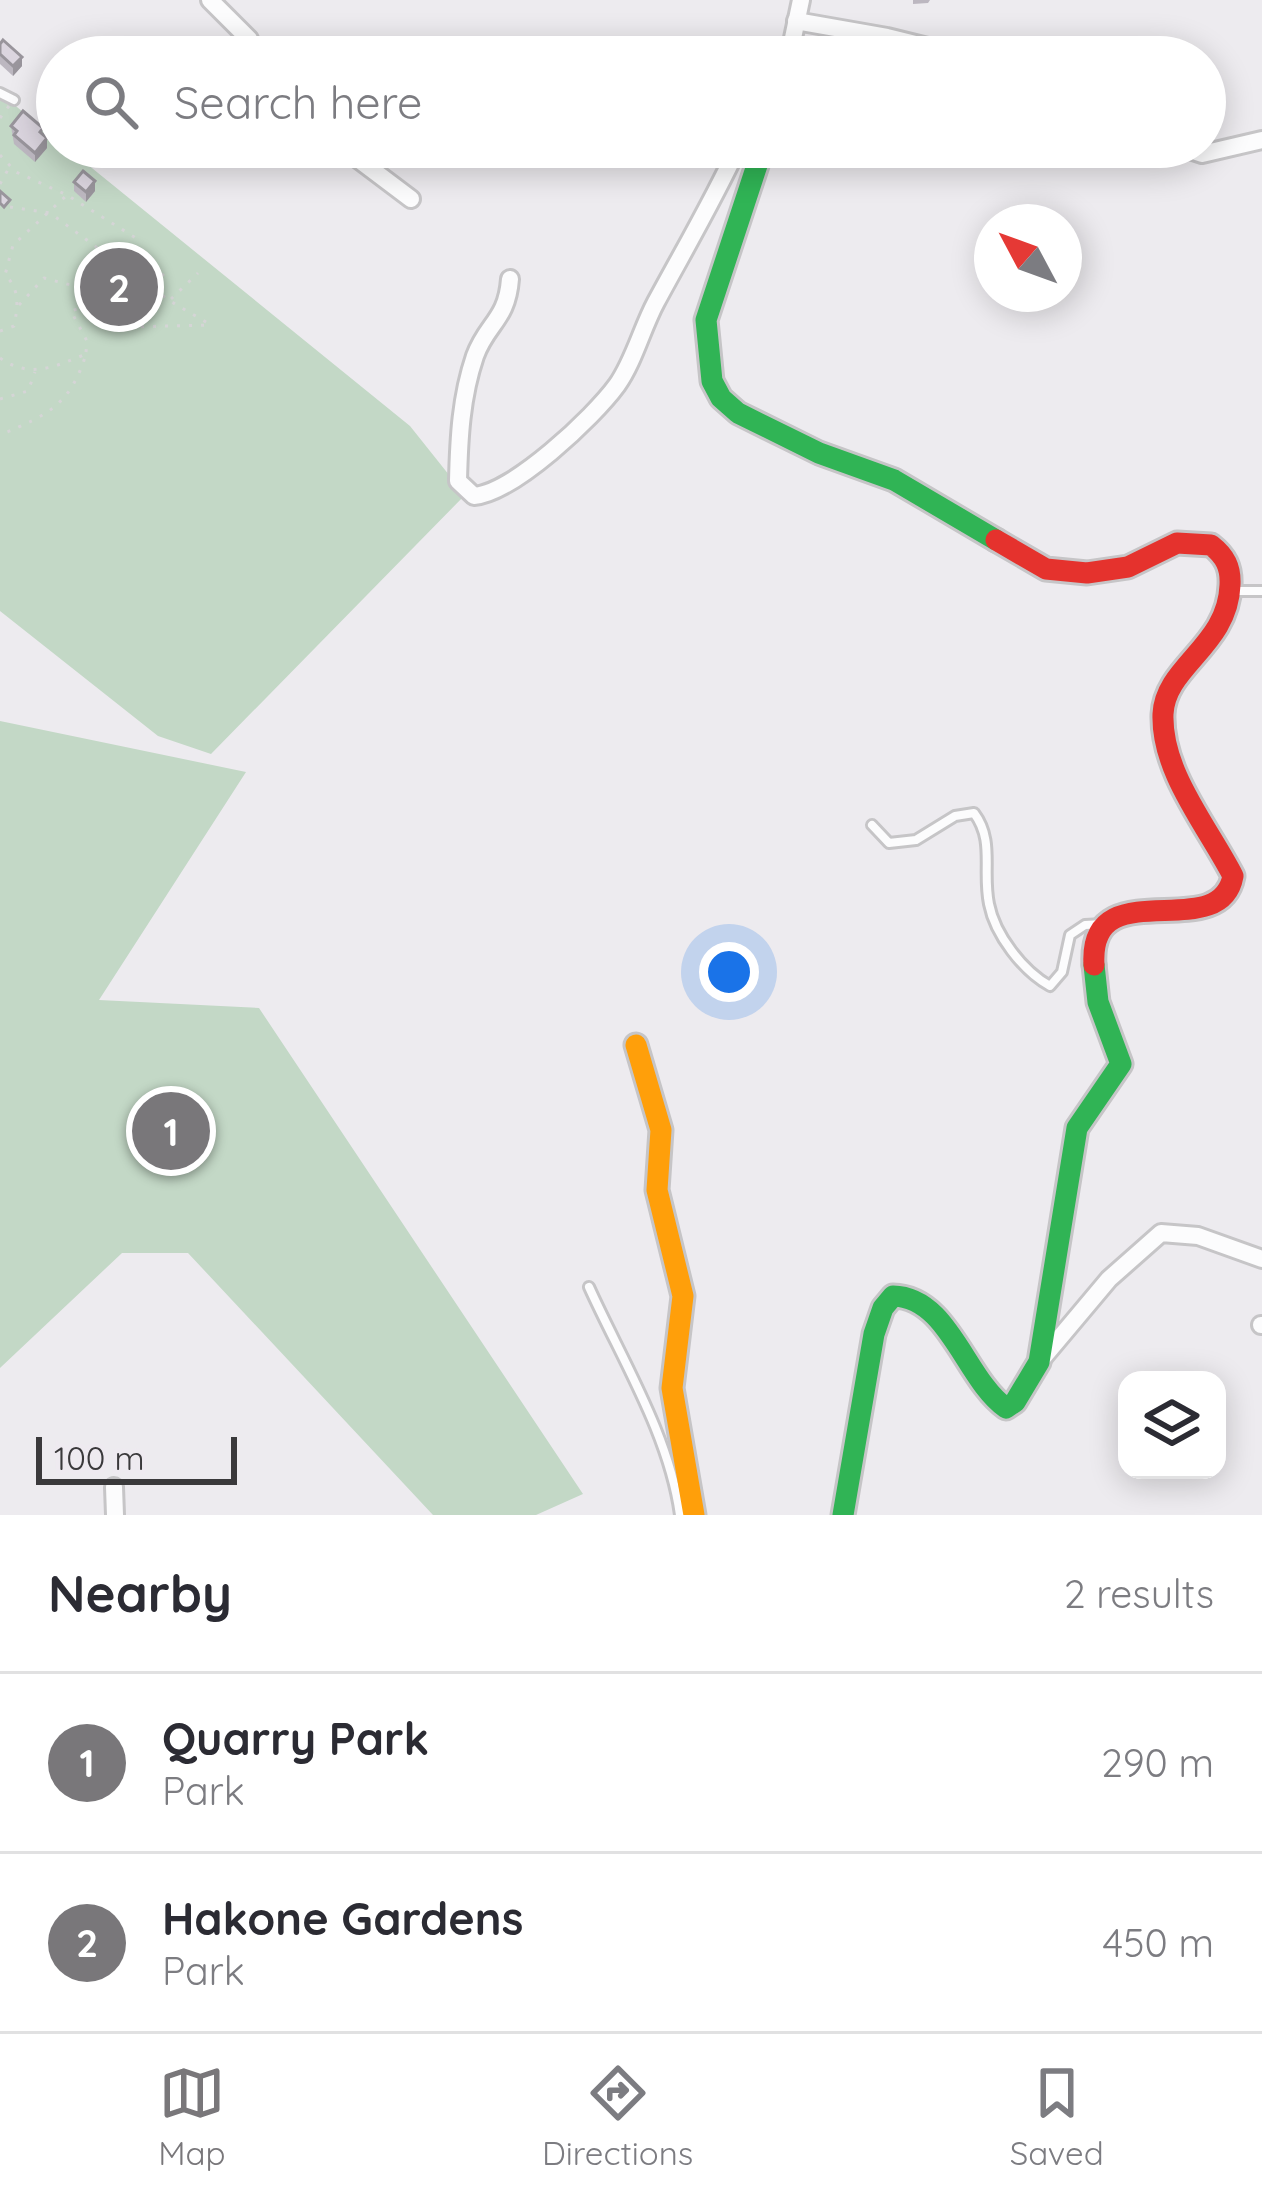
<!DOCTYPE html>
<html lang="en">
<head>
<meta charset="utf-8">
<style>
  body { margin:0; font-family:Quicksand,sans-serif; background:#f7f7f7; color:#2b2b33 }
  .controls { position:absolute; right:36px; bottom:36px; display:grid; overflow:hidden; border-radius:24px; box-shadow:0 6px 30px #0003 }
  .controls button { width:108px; height:108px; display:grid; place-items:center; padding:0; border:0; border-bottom:3px solid #e1e1e2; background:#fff; color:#2b2b33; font:60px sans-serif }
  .compass { position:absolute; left:974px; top:204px; width:108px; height:108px; border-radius:50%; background:#fff; box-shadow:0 6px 30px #0003; rotate:311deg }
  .scale { position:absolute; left:36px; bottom:30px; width:201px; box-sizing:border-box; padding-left:12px; border:6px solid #3a393b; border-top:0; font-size:33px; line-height:42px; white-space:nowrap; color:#3a393b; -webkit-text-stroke:9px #eeeaf0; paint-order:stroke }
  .you { position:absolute; left:729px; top:972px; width:42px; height:42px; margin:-30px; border:9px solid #fff; border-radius:50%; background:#1a73e8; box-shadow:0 0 0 18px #1a73e833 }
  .badge { display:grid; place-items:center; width:78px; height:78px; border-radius:50%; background:#79777a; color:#fff; font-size:39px; font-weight:700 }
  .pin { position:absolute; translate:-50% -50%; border:6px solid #fff; box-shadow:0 3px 12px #0006 }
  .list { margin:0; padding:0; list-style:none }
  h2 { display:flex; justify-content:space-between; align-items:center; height:156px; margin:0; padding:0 48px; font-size:51px }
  h2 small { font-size:39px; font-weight:400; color:#7c7c81 }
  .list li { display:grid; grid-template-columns:78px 1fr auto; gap:36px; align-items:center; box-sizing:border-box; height:180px; padding:0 48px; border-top:3px solid #e1e1e2 }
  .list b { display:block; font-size:45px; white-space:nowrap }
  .list p { margin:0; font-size:39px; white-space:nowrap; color:#7c7c81 }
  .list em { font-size:39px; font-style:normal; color:#7c7c81 }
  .icon { flex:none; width:66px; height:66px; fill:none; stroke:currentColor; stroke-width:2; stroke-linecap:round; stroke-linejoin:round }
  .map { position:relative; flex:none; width:1262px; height:1515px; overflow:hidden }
  .search { position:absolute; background:#fff; box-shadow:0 6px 30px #0003; left:36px; right:36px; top:36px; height:132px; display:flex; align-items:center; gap:30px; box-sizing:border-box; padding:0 42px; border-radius:66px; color:#7c7c81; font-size:45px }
  .sheet { height:516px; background:#fff }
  nav { display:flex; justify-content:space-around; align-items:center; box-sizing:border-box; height:168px; border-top:3px solid #e1e1e2; background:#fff; font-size:33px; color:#7c7c81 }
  nav a { display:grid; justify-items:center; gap:6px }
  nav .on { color:#79777a }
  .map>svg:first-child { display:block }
</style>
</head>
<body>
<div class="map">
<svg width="1262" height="1515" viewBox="0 0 1262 1515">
  <rect width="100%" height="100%" fill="#edebef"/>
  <g fill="#c3d8c6">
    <polygon points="0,93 57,140 57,147 66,147 410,426 465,495 211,754 158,736 0,611"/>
    <polygon points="0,721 246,772 99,1000 259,1008 583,1494 536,1515 433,1515 188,1253 122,1253 0,1368"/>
  </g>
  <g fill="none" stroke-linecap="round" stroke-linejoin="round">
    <g stroke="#c6c5c7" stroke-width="14">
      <g id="lane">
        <polyline points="0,93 14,100"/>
        <polyline points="1231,591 1262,591"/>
        <path d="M872,825L889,843L916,840L955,816L974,813C995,841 982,870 989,904C995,935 1023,971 1050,986L1062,972L1070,935L1085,925L1103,924"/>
        <path d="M589,1287C622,1360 669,1435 680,1515"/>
      </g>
    </g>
    <g stroke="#c6c5c7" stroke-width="22">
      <g id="street">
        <polyline points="210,0 249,39 254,57"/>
        <polyline points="796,21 887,37 968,57"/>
        <polyline points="789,57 801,0"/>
        <polyline points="342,147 411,199"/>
        <polyline points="1181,147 1202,154 1262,140"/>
        <path d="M510,279C507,320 487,323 475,356C461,397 459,438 458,481L474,496C513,493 593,418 617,385C634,361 642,328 656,302C684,250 713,201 738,147"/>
        <polyline points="1261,1325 1262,1325"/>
        <polyline points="1041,1360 1109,1279 1161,1233 1198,1236 1262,1259"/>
        <polyline points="114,1487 115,1515"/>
      </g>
    </g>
    <g stroke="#c6c5c7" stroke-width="27">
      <g id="fast">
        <polyline points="763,147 706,320 712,381 721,398 738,413 819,453 894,480 996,540"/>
        <path d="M843,1515L874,1334L883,1308L893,1296C949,1297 965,1379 1006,1408L1015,1402L1039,1362L1077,1128L1121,1064L1098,1002L1094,965"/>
      </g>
    </g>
    <g stroke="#c6c5c7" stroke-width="27">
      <polyline id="slow" points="636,1045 661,1130 657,1190 683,1296 672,1388 694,1515"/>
    </g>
    <g stroke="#c6c5c7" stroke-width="27">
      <path id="jam" d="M996,540L1046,569L1087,573L1128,567L1177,543L1211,545C1225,556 1231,567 1230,585C1228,646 1165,666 1163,714C1161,772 1208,827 1233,876C1220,947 1088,868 1094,965"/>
    </g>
    <g stroke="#d5d5d6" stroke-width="3" stroke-dasharray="3 9" stroke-linecap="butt">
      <polyline points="0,118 9,106"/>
      <polyline points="0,155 16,172 67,195 139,240"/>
      <polyline points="0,184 10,166"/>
      <polyline points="10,207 50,213 170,301 211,325"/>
      <polyline points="154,285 167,270"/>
      <polyline points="171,299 198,273"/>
      <polyline points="19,305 44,278 82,288 80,296 90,300 88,309"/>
      <path d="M0,331L14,326C18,306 20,289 5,275L13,245L67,195"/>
      <polyline points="86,352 87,341 71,311 83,307 128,327 210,325"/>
      <path d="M0,358C30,379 54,367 86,354C70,406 47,415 0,435"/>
      <polyline points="0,399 28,391 35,372"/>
    </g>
    <use href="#lane" stroke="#fcfcfd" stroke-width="8"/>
    <use href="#street" stroke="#fcfcfd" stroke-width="16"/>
    <use href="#fast" stroke="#30b455" stroke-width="21"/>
    <use href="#slow" stroke="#ff9f0a" stroke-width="21"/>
    <use href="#jam" stroke="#e5322d" stroke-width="21"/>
  </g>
  <g fill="#bcb7c0">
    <polygon points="913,0 930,0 928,3 913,4"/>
    <polygon points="0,44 22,66 13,76 0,64"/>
    <polygon points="11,126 43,135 47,148 35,162 14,144"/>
    <polygon points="74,182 95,191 86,202 74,191"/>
  </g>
  <g fill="#99959c">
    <polygon points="22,57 22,66 13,76 13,66"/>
    <polygon points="47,138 47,148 35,162 35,153"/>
    <polygon points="95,181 95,191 86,202 86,192"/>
  </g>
  <g fill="#dbd5df" stroke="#99959c" stroke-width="3">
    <polygon points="3,40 22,57 13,66 0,54 0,44"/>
    <polygon points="23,111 43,128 40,132 47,138 35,153 14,135 17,131 11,126"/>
    <polygon points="83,171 95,181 86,192 74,182"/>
    <polygon points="0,191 10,200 4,207 0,203"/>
  </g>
</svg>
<div class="controls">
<button><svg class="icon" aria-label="layers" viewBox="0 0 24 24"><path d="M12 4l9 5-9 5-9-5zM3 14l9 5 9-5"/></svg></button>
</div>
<svg class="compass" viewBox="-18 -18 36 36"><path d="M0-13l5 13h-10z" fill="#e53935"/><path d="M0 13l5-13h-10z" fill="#7c7c81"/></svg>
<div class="scale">100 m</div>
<div class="you"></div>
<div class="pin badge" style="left:171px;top:1131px">1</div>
<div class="pin badge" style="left:119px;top:287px">2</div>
<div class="search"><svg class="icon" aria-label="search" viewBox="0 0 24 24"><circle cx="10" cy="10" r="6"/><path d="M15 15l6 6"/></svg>Search here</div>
</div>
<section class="sheet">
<h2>Nearby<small>2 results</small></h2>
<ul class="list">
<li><span class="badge">1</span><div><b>Quarry Park</b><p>Park</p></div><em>290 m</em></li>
<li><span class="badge">2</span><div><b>Hakone Gardens</b><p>Park</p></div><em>450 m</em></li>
</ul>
</section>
<nav>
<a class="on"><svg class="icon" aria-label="map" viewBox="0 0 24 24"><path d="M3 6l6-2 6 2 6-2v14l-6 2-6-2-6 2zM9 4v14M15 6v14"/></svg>Map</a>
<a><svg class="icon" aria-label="directions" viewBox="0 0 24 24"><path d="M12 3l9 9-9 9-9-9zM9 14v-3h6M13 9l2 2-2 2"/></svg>Directions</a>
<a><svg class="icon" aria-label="saved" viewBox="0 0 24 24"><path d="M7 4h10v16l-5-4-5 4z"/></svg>Saved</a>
</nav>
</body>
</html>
